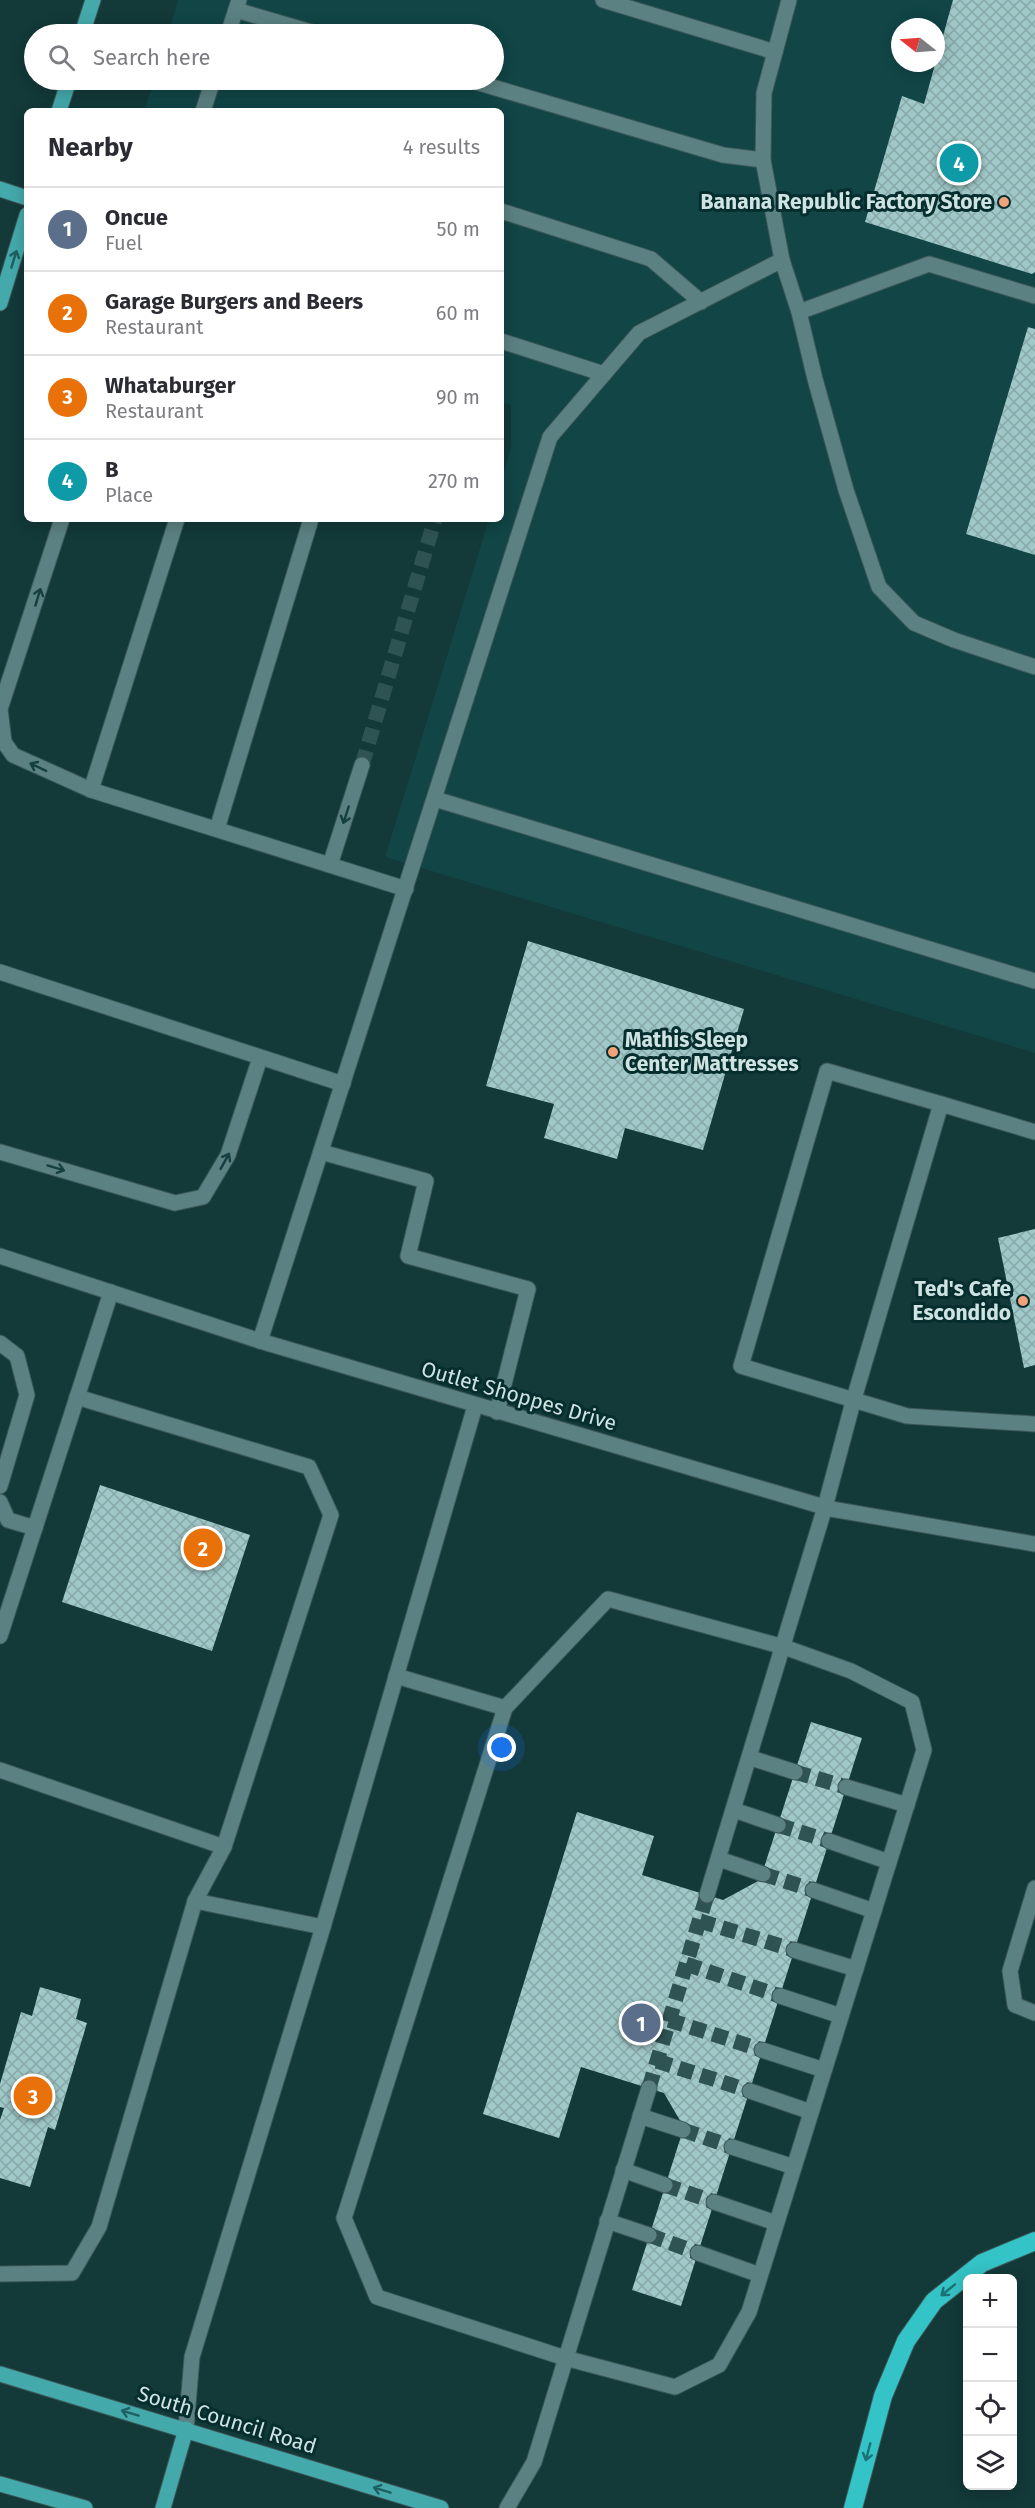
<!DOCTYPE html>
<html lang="en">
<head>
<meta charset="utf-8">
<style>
  body { margin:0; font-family:"Fira Sans",sans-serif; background:#f7f7f7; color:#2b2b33 }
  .controls { position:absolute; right:18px; bottom:18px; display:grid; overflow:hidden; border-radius:9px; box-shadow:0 3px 15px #0003 }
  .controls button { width:54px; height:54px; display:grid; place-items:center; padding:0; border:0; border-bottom:2px solid #e1e1e2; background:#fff; color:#2b2b33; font:30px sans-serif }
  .compass { position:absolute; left:891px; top:18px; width:54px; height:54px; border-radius:50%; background:#fff; box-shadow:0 3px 15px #0003; rotate:287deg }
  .you { position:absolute; left:502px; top:1748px; width:21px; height:21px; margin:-15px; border:4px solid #fff; border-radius:50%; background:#1a73e8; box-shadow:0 0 0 9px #1a73e833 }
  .badge { display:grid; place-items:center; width:39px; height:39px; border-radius:50%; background:#7c3aed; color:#fff; font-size:20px; font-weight:700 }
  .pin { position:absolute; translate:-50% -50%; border:3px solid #fff; box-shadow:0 2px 6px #0006 }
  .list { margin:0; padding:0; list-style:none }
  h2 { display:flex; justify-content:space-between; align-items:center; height:78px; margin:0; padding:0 24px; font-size:26px }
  h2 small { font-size:20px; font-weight:400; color:#7c7c81 }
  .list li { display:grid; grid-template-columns:39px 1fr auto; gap:18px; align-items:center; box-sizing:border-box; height:84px; padding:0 24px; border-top:2px solid #e1e1e2 }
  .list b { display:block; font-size:22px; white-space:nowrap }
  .list p { margin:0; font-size:20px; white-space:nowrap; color:#7c7c81 }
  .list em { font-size:20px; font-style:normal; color:#7c7c81 }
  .icon { flex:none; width:33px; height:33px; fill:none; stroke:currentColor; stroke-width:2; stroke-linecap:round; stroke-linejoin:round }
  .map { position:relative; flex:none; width:1035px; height:2508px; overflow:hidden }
  .search { position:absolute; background:#fff; box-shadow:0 3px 15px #0003; left:24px; top:24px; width:480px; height:66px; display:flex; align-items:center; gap:15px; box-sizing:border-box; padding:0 21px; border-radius:33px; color:#7c7c81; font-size:22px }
  .panel { position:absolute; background:#fff; box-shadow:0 3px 15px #0003; left:24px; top:108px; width:480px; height:414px; border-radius:9px }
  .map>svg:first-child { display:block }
</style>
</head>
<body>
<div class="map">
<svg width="1035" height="2508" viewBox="0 0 1035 2508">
  <defs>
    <pattern id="building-cross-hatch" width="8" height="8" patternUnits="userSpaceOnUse" patternTransform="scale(1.5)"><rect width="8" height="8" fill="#a0c8c8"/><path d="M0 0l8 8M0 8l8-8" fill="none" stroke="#88a7a7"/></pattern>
  </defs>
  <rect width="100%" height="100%" fill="#133939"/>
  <path fill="#114546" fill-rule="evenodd" d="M178,0H1035V1053L385,857L489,519H501V481L511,447V405L501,402V111H144L154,80H494V34H168ZM900,27H936V63H900Z"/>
  <g fill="url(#building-cross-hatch)">
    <polygon points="953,0 1035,0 1035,272 1032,274 865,222 902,96 924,104"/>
    <polygon points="1028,327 1035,329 1035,555 966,534"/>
    <polygon points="528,941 744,1009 703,1150 625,1128 617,1159 544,1138 554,1104 486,1086"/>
    <polygon points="1035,1229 1035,1365 1024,1368 998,1238"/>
    <polygon points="100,1485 250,1535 212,1651 62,1602"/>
    <polygon points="811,1722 862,1738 681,2306 632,2290 683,2130 682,2124 664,2093 581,2067 559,2138 483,2114 577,1812 654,1836 642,1875 723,1900 760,1880"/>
    <polygon points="40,1987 81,1999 76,2019 87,2023 55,2130 48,2127 30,2187 0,2178 0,2120 4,2108 0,2107 0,2084 21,2012 32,2016"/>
  </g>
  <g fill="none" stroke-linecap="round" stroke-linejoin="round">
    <g stroke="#2f5252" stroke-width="15" stroke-dasharray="15 8" stroke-linecap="butt">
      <polyline points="362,765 435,519"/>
      <polyline points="795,1772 846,1787"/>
      <polyline points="778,1825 829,1841"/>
      <polyline points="763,1874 813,1890"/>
      <polyline points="700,1921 794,1950"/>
      <polyline points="686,1964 780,1996"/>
      <polyline points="669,2020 762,2050"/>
      <polyline points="657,2061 750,2091"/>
      <polyline points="649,2088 707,1895"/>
      <polyline points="683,2130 732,2147"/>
      <polyline points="665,2185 714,2202"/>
      <polyline points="649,2235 698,2253"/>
    </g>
    <g stroke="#3b5656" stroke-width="17">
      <g id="minor">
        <polyline points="603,0 775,52"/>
        <polyline points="236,10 318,34"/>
        <polyline points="228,34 239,0"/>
        <polyline points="469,80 723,155 763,160"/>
        <polyline points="203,111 213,80"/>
        <polyline points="501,211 651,259 701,302"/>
        <polyline points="782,260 799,312 815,379 846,490 879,587 914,623 954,640 1035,667"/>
        <polyline points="799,312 929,264 1035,296"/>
        <polyline points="501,341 604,374"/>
        <polyline points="62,519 0,709 4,742 13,755 91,790 406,889"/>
        <polyline points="91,790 177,519"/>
        <polyline points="435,799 1035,981"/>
        <polyline points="217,829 311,519"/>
        <polyline points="330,865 362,765"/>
        <polyline points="0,972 343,1084"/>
        <polyline points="941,1104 827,1071 741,1366 907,1416 1035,1424"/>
        <polyline points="0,1152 175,1203 203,1197 228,1155 260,1058"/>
        <polyline points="321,1152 426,1181 408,1256 528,1289 497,1412"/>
        <polyline points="0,1256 260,1341 831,1509 1035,1544"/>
        <polyline points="260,1341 550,437 639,333 782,260 763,160 764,93 789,0"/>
        <polyline points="0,1343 17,1356 27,1395 0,1486"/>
        <polyline points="77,1397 309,1467 331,1515 224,1847"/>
        <polyline points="0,1502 8,1520 35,1528"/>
        <polyline points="0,1636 111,1292"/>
        <polyline points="396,1676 505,1708 608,1599 784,1647 851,1671 912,1702 924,1750 749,2312 719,2365 675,2387 565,2358 377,2297 344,2218 505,1708"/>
        <polyline points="751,1758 795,1772"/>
        <polyline points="0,1770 224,1847 195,1901"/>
        <polyline points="846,1787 907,1805"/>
        <polyline points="734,1810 778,1825"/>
        <polyline points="829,1841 889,1862"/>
        <polyline points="719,1859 763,1874"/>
        <polyline points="1035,1888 1010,1971 1015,2005 1035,2013"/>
        <polyline points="813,1890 874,1911"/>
        <polyline points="707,1895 825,1507 853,1402 941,1104 1035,1132"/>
        <polyline points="794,1950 856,1969"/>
        <polyline points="780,1996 841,2016"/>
        <polyline points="762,2050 824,2070"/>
        <polyline points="750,2091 811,2112"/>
        <polyline points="640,2116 683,2130"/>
        <polyline points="732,2147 794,2167"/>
        <polyline points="623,2170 665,2185"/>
        <polyline points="714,2202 776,2223"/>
        <polyline points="607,2221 649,2235"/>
        <polyline points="698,2253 760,2275"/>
        <polyline points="0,2274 72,2273 99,2227 195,1901 323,1927"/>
        <polyline points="186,2429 192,2357 323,1927 475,1406"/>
        <polyline points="507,2508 534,2462 649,2088"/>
      </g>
    </g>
    <g stroke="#3b5656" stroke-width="17">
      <g id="major">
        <polyline points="82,34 93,0"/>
        <polyline points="59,111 69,80"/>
        <polyline points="0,189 27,198"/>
        <polyline points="0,303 27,215"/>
        <polyline points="0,2374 441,2508"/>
        <polyline points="0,2484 85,2508"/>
        <polyline points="163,2508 186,2429"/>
      </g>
    </g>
    <g stroke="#3b5656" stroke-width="20">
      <polyline id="highway" points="853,2508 883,2396 906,2341 934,2301 982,2263 1035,2241"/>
    </g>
    <use href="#minor" stroke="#5b8182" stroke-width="15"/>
    <use href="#major" stroke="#44a9ab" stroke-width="15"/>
    <use href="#highway" stroke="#34c3c6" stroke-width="18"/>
  </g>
  <defs><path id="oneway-shaft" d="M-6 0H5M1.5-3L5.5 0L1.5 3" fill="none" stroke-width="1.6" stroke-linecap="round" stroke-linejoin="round" transform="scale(1.5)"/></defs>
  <g stroke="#1f5f61">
    <use href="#oneway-shaft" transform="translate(14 259) rotate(-73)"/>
    <use href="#oneway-shaft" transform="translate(130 2413) rotate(-163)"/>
    <use href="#oneway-shaft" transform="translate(382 2490) rotate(-163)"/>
  </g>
  <g stroke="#173f40">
    <use href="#oneway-shaft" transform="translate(38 597) rotate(-73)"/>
    <use href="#oneway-shaft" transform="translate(38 767) rotate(-154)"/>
    <use href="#oneway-shaft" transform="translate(346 815) rotate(108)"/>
    <use href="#oneway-shaft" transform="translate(225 1161) rotate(-61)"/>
    <use href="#oneway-shaft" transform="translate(56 1168) rotate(17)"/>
  </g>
  <g stroke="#1b7173">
    <use href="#oneway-shaft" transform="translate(948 2290) rotate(141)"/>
    <use href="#oneway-shaft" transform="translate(868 2452) rotate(105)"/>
  </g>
  <g fill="#f1a27b" stroke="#062e2f" stroke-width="2">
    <circle cx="1004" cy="202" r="6"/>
    <circle cx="613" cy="1052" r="6"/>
    <circle cx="1023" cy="1301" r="6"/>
  </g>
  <g text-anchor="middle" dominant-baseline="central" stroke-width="6" stroke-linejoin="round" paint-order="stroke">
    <g font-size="21" font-weight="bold" fill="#cfe3e3" stroke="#062e2f" text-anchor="end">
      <text x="992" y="202">Banana Republic Factory Store</text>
      <text x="625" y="1040" text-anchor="start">Mathis Sleep<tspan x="625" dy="24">Center Mattresses</tspan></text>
      <text x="1011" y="1289">Ted's Cafe<tspan x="1011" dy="24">Escondido</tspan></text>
    </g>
    <g font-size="21" fill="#cfe3e3" stroke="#062e2f">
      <text transform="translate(519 1396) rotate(16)">Outlet Shoppes Drive</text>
      <text transform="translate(227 2420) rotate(17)">South Council Road</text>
    </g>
  </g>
</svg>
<div class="controls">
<button>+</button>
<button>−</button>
<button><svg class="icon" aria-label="locate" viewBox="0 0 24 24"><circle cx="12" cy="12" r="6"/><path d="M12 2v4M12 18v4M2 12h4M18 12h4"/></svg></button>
<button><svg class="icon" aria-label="layers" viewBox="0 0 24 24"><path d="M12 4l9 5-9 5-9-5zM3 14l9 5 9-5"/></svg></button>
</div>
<svg class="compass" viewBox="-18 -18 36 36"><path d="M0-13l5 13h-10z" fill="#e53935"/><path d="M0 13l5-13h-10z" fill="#7c7c81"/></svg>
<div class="you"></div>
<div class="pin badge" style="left:641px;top:2023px;background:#5c6f8a">1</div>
<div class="pin badge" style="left:203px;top:1548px;background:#e8710a">2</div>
<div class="pin badge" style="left:33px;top:2096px;background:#e8710a">3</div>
<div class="pin badge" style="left:959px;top:163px;background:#0f9aa8">4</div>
<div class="search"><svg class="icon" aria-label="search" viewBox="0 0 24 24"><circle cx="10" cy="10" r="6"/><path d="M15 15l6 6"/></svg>Search here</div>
<section class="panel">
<h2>Nearby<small>4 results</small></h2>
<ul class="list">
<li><span class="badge" style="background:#5c6f8a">1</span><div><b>Oncue</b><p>Fuel</p></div><em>50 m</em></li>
<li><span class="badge" style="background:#e8710a">2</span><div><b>Garage Burgers and Beers</b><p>Restaurant</p></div><em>60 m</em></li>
<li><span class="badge" style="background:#e8710a">3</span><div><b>Whataburger</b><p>Restaurant</p></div><em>90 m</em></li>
<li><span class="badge" style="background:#0f9aa8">4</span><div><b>B</b><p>Place</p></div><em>270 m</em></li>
</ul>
</section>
</div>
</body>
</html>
